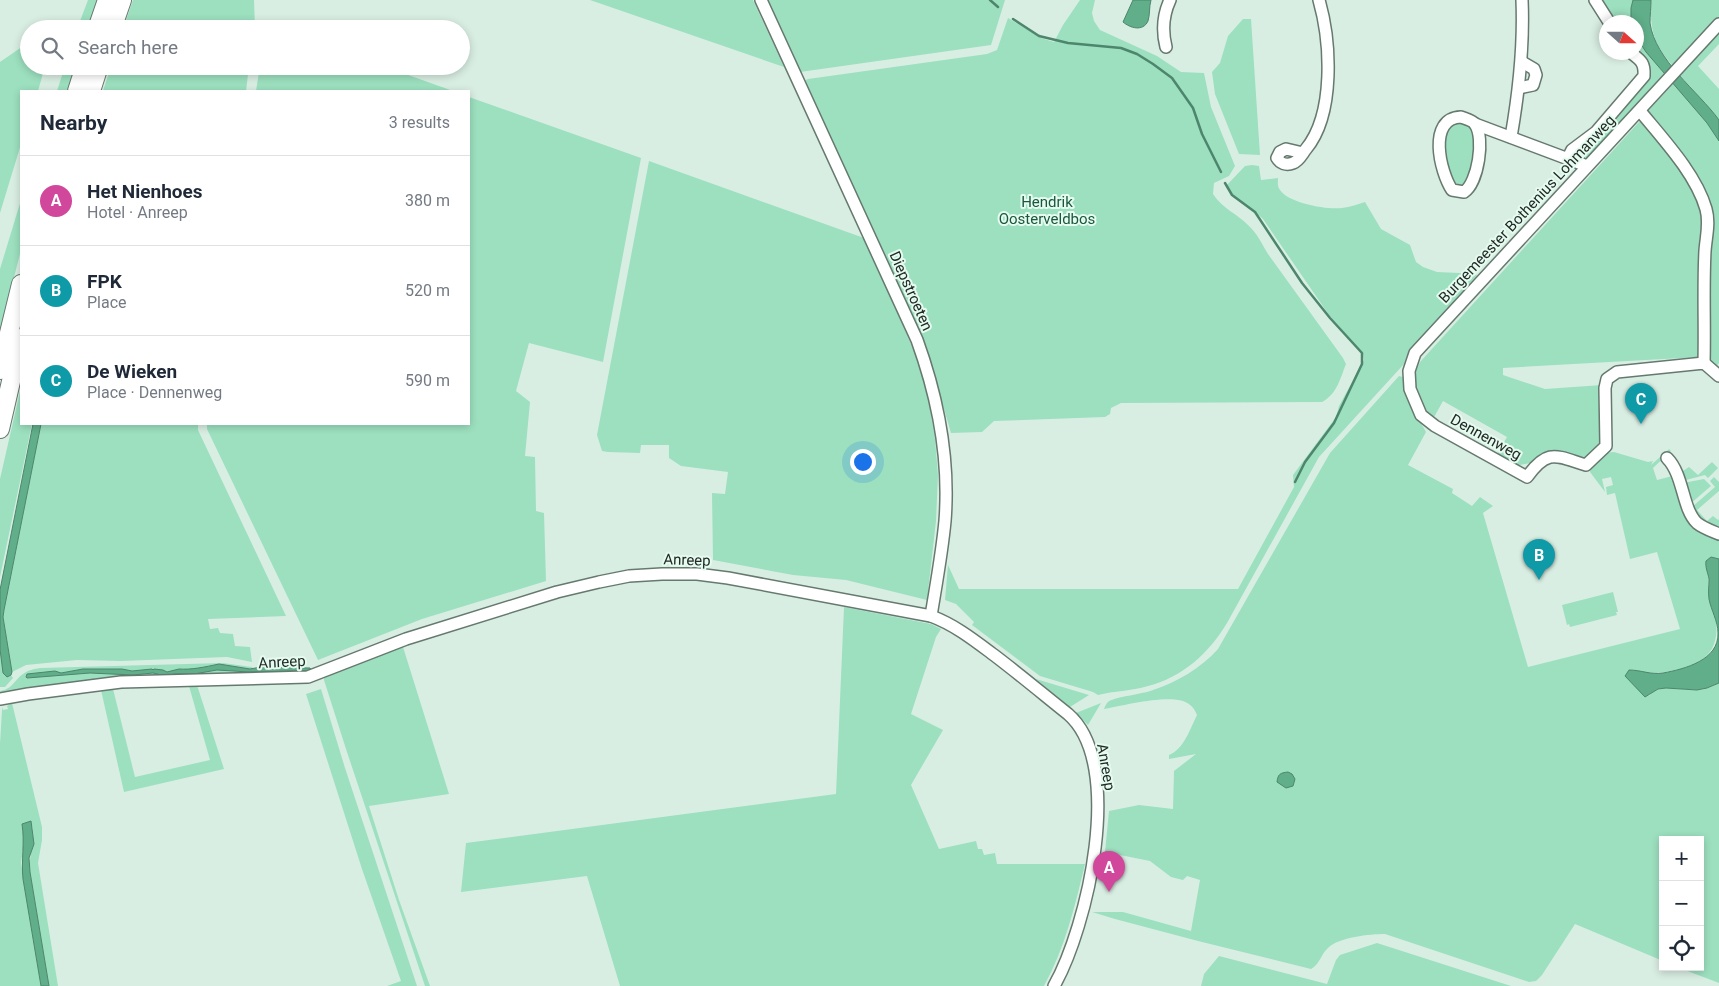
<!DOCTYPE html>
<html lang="en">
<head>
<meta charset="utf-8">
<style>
  body { margin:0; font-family:Roboto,sans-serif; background:#f6f6f7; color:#1f2937 }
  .controls { position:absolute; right:15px; bottom:15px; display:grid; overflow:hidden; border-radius:0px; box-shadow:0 2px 8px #0003 }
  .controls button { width:45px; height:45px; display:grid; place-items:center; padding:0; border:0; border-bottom:1px solid #e0e1e3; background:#fff; color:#1f2937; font:25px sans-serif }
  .compass { position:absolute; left:1599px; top:15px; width:45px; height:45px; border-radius:50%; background:#fff; box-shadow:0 2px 8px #0003; rotate:111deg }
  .you { position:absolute; left:862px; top:461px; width:18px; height:18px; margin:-12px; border:4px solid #fff; border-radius:50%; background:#1a73e8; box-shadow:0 0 0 8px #1a73e833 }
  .badge { display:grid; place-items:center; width:32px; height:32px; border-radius:50%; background:#8150c8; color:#fff; font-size:16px; font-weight:700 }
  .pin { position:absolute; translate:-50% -41px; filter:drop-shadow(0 1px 2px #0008) }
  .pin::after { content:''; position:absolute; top:26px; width:18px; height:15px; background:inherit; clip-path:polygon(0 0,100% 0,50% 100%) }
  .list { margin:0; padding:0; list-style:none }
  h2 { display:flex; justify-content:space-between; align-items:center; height:65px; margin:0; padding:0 20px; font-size:21px }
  h2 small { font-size:16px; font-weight:400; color:#747a83 }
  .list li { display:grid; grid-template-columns:32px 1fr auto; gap:15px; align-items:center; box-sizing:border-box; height:90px; padding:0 20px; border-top:1px solid #e0e1e3 }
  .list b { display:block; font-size:19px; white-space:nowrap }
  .list p { margin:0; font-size:16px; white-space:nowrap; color:#747a83 }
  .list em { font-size:16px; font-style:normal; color:#747a83 }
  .icon { flex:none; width:28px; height:28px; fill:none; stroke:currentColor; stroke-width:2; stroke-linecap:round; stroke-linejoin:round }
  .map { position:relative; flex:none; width:1719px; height:986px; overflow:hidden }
  .search { position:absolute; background:#fff; box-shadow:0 2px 8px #0003; left:20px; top:20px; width:450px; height:55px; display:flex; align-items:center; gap:12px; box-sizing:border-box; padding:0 18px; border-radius:28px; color:#747a83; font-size:19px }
  .panel { position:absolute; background:#fff; box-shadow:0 2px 8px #0003; left:20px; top:90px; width:450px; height:335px; border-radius:0px }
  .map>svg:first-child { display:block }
</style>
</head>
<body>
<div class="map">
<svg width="1719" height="986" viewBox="0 0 1719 986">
  <rect width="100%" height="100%" fill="#d9eee3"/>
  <g fill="#9ce0bf">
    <polygon points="88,0 99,0 89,29 77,29"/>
    <polygon points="133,0 254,0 255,29 123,29"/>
    <polygon points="590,0 753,0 784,67"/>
    <polygon points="766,0 1005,0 991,45 800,72"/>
    <path d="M1080,0H1095L1092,13L1094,21L1100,30L1157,56L1181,72L1204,73L1211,107L1235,166L1229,176L1214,183L1213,194C1223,209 1236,213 1248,225C1257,233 1262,244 1268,254L1343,358L1346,364C1340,379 1337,394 1322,402L1121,403L1111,408L1110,414L1105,417L994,421L982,432L951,433L933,371L919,331L804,81L808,79L987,54L997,50L1008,18L1041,38L1054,42L1063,25Z"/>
    <polygon points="1599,0 1633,0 1631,8 1631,22 1613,22"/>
    <path d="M1651,0H1719V17L1674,67C1653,45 1650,30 1651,0Z"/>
    <polygon points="1243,19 1251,19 1260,155 1239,154 1215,94 1212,72 1220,63 1228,36"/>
    <polygon points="1719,32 1719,44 1698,66 1719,89 1719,120 1680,76"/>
    <polygon points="1637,38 1666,76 1587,160 1577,157 1645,79 1636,52"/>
    <polygon points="29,42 29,66 45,66 38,91 21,91 21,144 0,213 0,62"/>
    <polygon points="65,66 76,66 68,91 57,91"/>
    <polygon points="111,66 249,66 246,91 103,91"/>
    <polygon points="260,66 383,66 453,91 256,91"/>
    <polygon points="1674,83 1707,123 1719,141 1719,363 1715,368 1707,355 1711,208 1647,112"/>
    <polygon points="469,97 641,158 603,362 529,343 516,391 530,402 525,456 535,457 536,511 544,513 546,581 422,619 318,660 207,429 207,424 469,424"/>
    <path d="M1639,122H1642C1665,150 1689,177 1701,212L1700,357L1503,368V375L1545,389L1602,385L1603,442L1584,463L1557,452L1541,455L1530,463L1515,466L1497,455L1507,437L1443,401L1433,419L1423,412L1415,389L1414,374L1420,362Z"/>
    <path d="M1458,123C1488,124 1471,166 1467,185L1456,188C1446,164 1442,155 1447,128Z"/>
    <polygon points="649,161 864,238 902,323 921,368 926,384 935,439 938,475 936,521 927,600 846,580 793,575 713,560 712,493 725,494 728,472 681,466 669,458 669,445 641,445 640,453 608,452 602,451 597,435"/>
    <path d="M1252,165L1259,166L1261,180L1278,178C1278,183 1277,186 1280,190C1288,203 1327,210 1342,208C1350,207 1358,204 1365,202L1381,229L1410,245L1416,262L1423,267L1437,272L1460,273L1477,275L1407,356L1404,364L1319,457L1227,623C1209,653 1183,677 1148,686C1131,691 1114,691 1098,695L1093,692L1040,676L972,625L974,622L956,604L945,600L948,565L959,589H1238L1294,487L1293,475L1336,417L1339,406L1364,360L1363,354L1329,315L1263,219C1251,207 1235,202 1226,186L1245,166Z"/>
    <polygon points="21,200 21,250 0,332 0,269"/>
    <path d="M1399,376L1403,377L1412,407L1426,432L1408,465L1453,489L1452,493L1472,506L1480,497L1493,506L1483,513L1528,667L1680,629L1657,552L1630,559L1615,493L1607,495L1606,487L1613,485L1611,477L1602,479L1605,492L1590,472V468L1603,453L1614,452L1648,462L1653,461L1651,465L1669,449L1671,451L1653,468L1657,480L1676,475L1690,517L1719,537V559L1711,557C1708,570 1707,585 1709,598C1710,606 1714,613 1716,621C1719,647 1708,661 1684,668C1666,673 1652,675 1634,670L1649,696C1659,682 1681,691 1695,690C1704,690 1711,687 1719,683V983L1677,967H1700V840H1663V961L1575,924L1542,975L1536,981L1529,982L1385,934C1370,934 1339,937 1328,948C1321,954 1320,964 1311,969L1198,941L1115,919L1092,912H1123L1191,931L1200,880L1187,876L1183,880L1171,877L1150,861L1105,852L1109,811L1139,805L1173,809L1174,771L1196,754L1169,759V755C1184,749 1190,729 1197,715C1194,708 1191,704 1183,701C1165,695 1124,705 1104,709C1105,706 1106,704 1108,702C1113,697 1144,694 1153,690C1177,682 1201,668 1218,649L1330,453Z"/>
    <polygon points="21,387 21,424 32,424 0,577 0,479"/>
    <polygon points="41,424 198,424 198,430 286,616 208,619 210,629 218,628 220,633 233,634 235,646 250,647 252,662 227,657 121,661 77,660 26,665 12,672 3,617 4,610"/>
    <polygon points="1712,462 1718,468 1708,478 1705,475 1682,481 1680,473 1689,467 1698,475"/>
    <polygon points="1714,477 1719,482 1719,491 1697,510 1707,521 1713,516 1718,520 1719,519 1719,531 1701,522 1692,507 1715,487 1710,481"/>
    <polygon points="1704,479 1711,486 1690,504 1683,483"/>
    <polygon points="1613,592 1618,612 1616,612 1617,615 1570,627 1569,624 1567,625 1562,605"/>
    <path d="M844,607L931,624L941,629L936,637L911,714L943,730L911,785L939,849L976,841L978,849H982L984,855L995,853L997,864H1085C1075,906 1065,948 1044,986H620L587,876L461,892L466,843L836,794Z"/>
    <polygon points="403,647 449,794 369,806 399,900 430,986 425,986 346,749 324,680 324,677 328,677 329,675"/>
    <polygon points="0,649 5,676 11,675 13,678 5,687 0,687"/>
    <path d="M223,663L252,667L256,675L95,679L0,694V691C13,689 14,680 23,674C28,670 34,669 40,668Z"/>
    <polygon points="1036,679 1089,695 1070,707"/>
    <polygon points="197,685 224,769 124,792 101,690 113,689 135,777 210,760 189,686"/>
    <polygon points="321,689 345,768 417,986 387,986 401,981 362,869 306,694"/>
    <path d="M12,703L42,827V840L38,863L58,986H49L30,872C28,852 37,843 31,822L22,824L24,842L21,863L41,986H0V744L2,710L3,707V710L8,709L7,706Z"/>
    <polygon points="1101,703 1088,725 1076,713"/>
    <polygon points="1377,943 1511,986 1201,986 1204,974 1219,956 1327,984 1336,960 1340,955"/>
  </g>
  <g fill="#60ae8a" stroke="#4d866c">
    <path d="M1133,0H1151C1149,7 1150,15 1148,21C1143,32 1130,28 1123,22Z"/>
    <path d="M1633,0H1651C1651,7 1650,16 1650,23C1655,60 1698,91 1719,120V141L1707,123L1646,52L1637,38L1636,22H1631V8Z"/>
    <polygon points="33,424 41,424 4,610 3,617 12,672 11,675 7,677 3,673 0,649 0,590"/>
    <path d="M1711,557L1719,559V683L1707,688L1697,690L1666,688L1658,689L1645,697L1625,676L1629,670C1641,670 1651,675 1663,673C1685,669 1719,660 1718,633C1718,621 1711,610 1709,599C1708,592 1709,586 1709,579C1708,573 1705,567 1706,561Z"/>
    <path d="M219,664L250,669L261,667L310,668L312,672L310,673L305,671L249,672L217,670L194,674H175L166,676L153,673L133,675L90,673L27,678L26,677L27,674L55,671L61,673L83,669H122L132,671L152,669L153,670L154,669L163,670L167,672L179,669C191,670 205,667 219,664Z"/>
    <path d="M1288,772L1292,774L1295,779L1293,786L1286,788L1277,782C1278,774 1280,773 1288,772Z"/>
    <path d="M31,821L34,844L29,858L30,872L49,986H41L23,879C21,860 25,843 22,824Z"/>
  </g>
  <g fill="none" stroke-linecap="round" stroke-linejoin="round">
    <g stroke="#4d866c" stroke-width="2.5">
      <polyline points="990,0 998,7"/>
      <polyline points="1013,19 1039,36 1068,43 1121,48 1137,54 1153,64 1172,78 1193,108 1202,134 1221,172"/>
      <polyline points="1225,183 1232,195 1255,212 1302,283 1330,318 1362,353 1362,364 1334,423 1305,462 1295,482"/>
    </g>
    <g stroke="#66796f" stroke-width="14">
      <g id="minor">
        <path d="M761,0L917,340C938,398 950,458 945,521C942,553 936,585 931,616"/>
        <polyline points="1595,0 1609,22"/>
        <path d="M1719,24L1415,353L1409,371L1410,389L1421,415L1435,426L1527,477C1548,448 1556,456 1586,465L1606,446L1605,388L1607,379L1617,372L1704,363L1719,376"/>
        <path d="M1166,47C1162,31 1163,15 1170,0"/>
        <polyline points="1519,88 1533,85 1536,75 1534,69 1522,62"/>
        <path d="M1640,111C1663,139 1696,174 1706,209C1710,223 1706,237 1705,251C1703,288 1705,326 1704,363"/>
        <path d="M1461,117C1466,119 1472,120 1475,124C1485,138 1478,183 1464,192L1452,190C1440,172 1427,118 1461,117Z"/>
        <polyline points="1475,124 1587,166"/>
        <path d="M1511,137C1519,91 1524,46 1522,0"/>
        <path d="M1303,153L1286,149L1280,152L1277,158C1280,163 1286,166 1293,163C1299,161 1302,154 1306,149C1335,114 1331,42 1319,0"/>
        <path d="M1568,158L1572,150L1596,132L1644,76C1645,62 1640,60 1630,52"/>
        <path d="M1667,458C1684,475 1682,509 1697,523C1703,528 1712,531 1719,534"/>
        <path d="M0,699L28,694L121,682L308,677L406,639L557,592L599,582L629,576L662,574H697L728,578L931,616C955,625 974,640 994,655C1019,674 1043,694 1068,714C1126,764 1087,928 1054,986"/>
      </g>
    </g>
    <g stroke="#66796f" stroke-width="20">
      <g id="highway">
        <polyline points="97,29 107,0"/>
        <polyline points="112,29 122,0"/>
        <polyline points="77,91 85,66"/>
        <polyline points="91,91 99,66"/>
        <polyline points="0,370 21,284"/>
        <polyline points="0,429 21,338"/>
      </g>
    </g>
    <use href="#minor" stroke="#fff" stroke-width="11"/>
    <use href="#highway" stroke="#fff" stroke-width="18"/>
  </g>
  <g text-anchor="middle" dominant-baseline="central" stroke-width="4" stroke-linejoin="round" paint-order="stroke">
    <g font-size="15" fill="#1a573e" stroke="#e6fbf0">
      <text x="1047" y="202">Hendrik<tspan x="1047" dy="17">Oosterveldbos</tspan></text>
    </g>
    <g font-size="15" fill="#222a26" stroke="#e6fbf0">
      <text transform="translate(1527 209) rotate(-47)">Burgemeester Bothenius Lohmanweg</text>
      <text transform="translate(911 291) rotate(66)">Diepstroeten</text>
      <text transform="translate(1486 437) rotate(29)">Dennenweg</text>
      <text transform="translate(687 560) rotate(2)">Anreep</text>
      <text transform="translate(282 662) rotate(-3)">Anreep</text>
      <text transform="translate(1106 767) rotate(80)">Anreep</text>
    </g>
  </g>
</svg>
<div class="controls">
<button>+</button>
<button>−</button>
<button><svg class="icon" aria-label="locate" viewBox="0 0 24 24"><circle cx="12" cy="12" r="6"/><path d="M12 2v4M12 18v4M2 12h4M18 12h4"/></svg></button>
</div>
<svg class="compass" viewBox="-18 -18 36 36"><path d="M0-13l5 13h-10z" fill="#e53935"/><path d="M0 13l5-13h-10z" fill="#747a83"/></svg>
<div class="you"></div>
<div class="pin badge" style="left:1109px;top:892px;background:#d1479c">A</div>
<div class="pin badge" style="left:1539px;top:580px;background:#0f9aa8">B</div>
<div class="pin badge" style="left:1641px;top:424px;background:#0f9aa8">C</div>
<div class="search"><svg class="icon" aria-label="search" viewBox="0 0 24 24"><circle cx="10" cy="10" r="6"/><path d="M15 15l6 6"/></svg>Search here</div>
<section class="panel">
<h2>Nearby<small>3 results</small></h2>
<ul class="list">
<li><span class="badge" style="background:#d1479c">A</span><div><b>Het Nienhoes</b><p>Hotel · Anreep</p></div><em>380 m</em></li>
<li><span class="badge" style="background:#0f9aa8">B</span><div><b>FPK</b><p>Place</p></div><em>520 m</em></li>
<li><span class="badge" style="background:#0f9aa8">C</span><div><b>De Wieken</b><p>Place · Dennenweg</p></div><em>590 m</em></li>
</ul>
</section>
</div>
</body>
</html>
